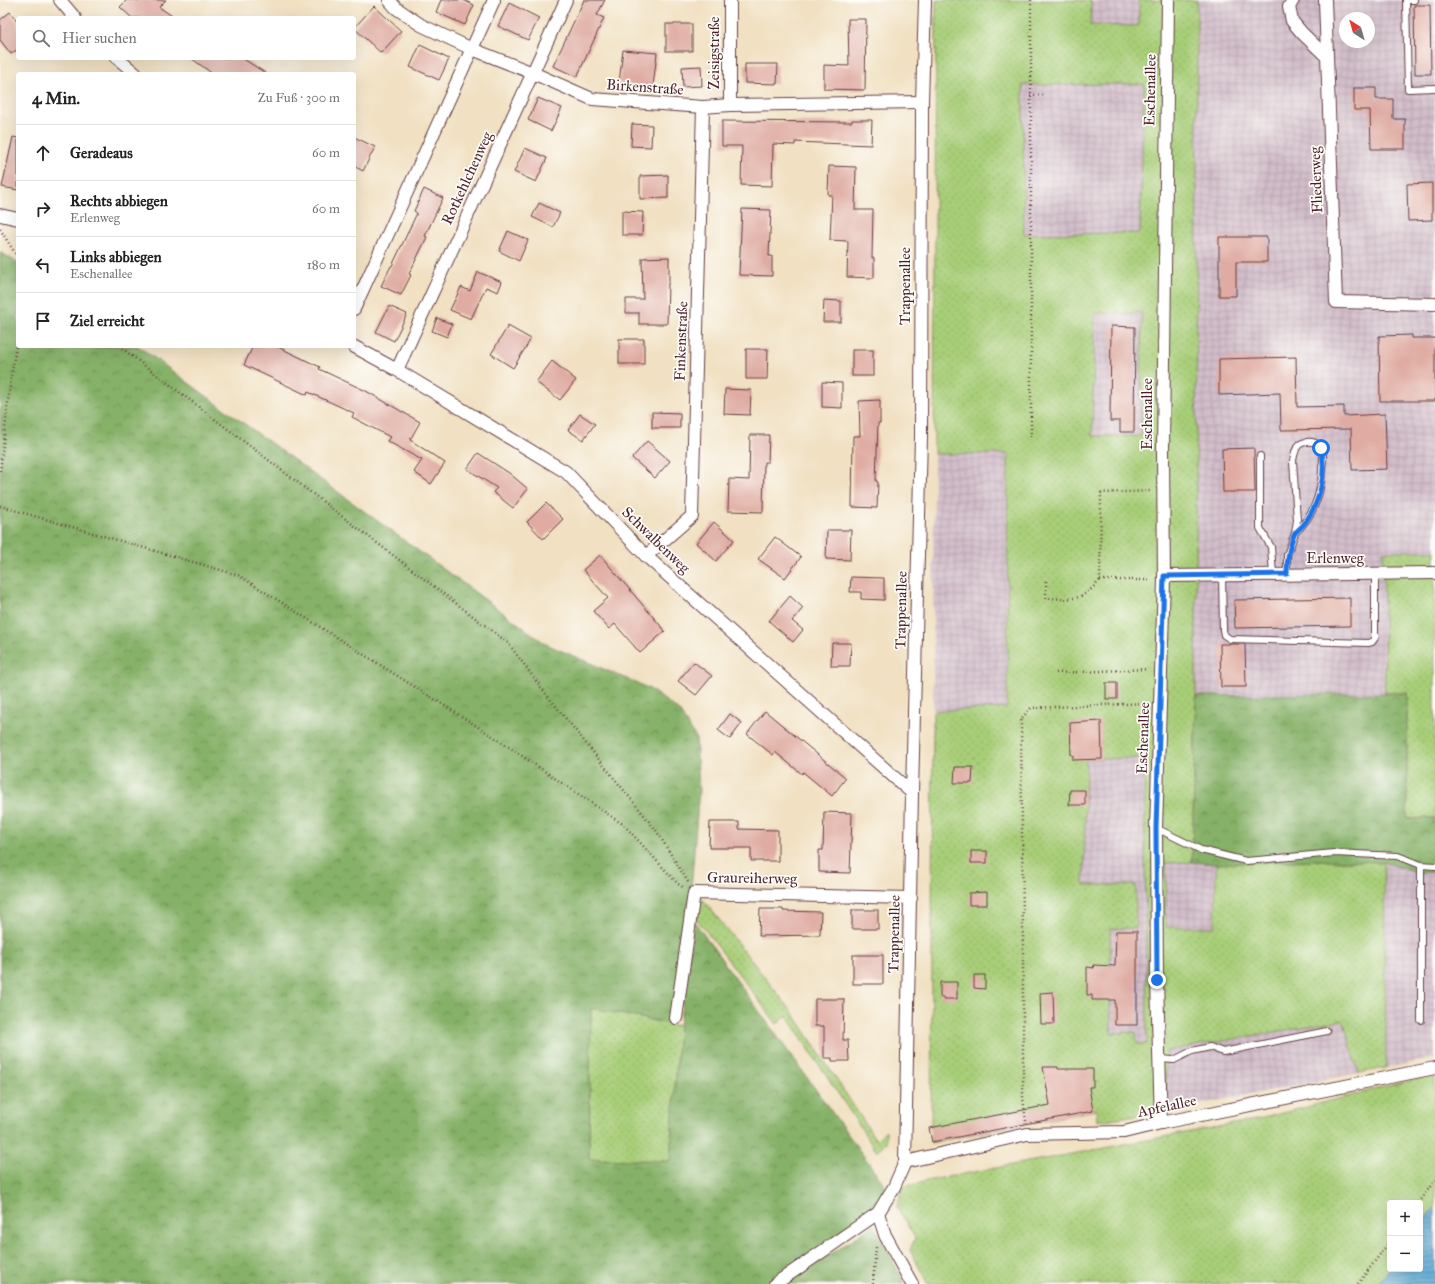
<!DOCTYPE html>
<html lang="de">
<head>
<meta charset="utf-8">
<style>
  body { margin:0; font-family:"IM FELL Great Primer",serif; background:#f2f2f2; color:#222 }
  .controls { position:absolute; right:12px; bottom:12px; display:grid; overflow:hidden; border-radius:4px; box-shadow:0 4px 16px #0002 }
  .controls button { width:36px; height:36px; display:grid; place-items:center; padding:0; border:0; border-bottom:1px solid #e0e0e0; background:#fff; color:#222; font:20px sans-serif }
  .compass { position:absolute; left:1339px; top:12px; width:36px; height:36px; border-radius:50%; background:#fff; box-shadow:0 4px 16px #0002; rotate:323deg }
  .stop { position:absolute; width:12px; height:12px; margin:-9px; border:3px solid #1a73e8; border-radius:50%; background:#fff }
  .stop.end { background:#1a73e8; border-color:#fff; box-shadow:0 1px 4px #0008 }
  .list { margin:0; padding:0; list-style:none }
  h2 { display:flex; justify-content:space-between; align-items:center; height:52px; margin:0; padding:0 16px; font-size:17px }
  h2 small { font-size:13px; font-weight:400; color:#767676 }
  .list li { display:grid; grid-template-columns:26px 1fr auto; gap:12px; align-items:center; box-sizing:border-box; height:56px; padding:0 16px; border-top:1px solid #e0e0e0 }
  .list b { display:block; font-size:15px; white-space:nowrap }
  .list p { margin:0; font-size:13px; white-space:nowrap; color:#767676 }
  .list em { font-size:13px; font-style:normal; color:#767676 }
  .icon { flex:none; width:22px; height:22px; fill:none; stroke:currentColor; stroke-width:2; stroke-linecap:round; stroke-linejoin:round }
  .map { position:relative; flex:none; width:1435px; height:1284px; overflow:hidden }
  .search { position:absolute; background:#fff; box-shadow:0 4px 16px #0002; left:16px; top:16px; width:340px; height:44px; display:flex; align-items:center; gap:10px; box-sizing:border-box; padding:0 14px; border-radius:4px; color:#767676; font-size:15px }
  .panel { position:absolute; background:#fff; box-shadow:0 4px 16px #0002; left:16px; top:72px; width:340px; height:276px; border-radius:4px }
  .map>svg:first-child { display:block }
</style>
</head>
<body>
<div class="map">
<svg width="1435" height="1284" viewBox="0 0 1435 1284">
  <defs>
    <pattern id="industrial-grid" width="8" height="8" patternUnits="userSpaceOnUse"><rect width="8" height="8" fill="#d1bdc9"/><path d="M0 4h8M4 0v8" fill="none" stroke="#b5a2ad"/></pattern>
    <pattern id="grass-dots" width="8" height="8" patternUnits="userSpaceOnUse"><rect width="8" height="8" fill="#a8ce78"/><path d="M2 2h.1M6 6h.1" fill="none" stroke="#92b068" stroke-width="1.8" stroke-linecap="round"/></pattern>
    <pattern id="forest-crowns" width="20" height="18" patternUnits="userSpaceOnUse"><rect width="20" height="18" fill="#86b168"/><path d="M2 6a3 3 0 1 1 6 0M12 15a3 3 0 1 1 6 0" fill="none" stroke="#708f56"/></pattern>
    <pattern id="water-rules" width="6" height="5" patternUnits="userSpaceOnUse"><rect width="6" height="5" fill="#60aeda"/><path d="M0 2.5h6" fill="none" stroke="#518db1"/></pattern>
  </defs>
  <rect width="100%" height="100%" fill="#fdfcf7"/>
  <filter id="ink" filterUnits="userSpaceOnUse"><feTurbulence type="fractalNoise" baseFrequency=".025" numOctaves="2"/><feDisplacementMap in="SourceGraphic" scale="8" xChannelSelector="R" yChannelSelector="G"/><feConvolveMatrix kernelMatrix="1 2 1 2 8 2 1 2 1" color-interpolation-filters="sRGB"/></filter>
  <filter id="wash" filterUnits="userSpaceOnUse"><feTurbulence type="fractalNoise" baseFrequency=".012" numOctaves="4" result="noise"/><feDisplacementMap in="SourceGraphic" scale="16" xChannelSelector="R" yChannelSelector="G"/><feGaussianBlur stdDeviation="0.9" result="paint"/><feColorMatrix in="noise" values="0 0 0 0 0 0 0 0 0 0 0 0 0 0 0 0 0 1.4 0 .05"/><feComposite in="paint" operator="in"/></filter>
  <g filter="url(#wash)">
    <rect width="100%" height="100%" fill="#f1e0c1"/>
    <g fill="url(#industrial-grid)" fill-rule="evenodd">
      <polygon points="1091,0 1139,0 1139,26 1090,25"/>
      <path d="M1197,0H1435V551L1383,552L1385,693L1196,696ZM1345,18H1369V42H1345Z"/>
      <polygon points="1145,84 1140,234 1024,235 1023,85"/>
      <polygon points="1095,313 1142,313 1141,437 1092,436"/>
      <polygon points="934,454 1008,454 1007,708 933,711"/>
      <polygon points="1144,758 1147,1044 1137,1044 1136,1032 1111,1033 1110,929 1084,885 1086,759"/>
      <polygon points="1192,862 1216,864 1215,928 1166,927 1166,863"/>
      <polygon points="1384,862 1418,873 1435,872 1435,1058 1386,1068"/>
      <polygon points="1343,1020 1359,1073 1166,1111 1166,1051"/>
    </g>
    <g fill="url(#grass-dots)" stroke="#797652" fill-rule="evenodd">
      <path d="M936,0H1091L1090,25L1132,26L1139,25V0H1197L1196,696L1192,862L1166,863V927H1215L1216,864L1313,860L1384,862L1386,1068L1359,1073L1343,1020L1166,1051V1111L1097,1121L1096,1110L931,1143L933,711L1007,708L1008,454H934ZM1144,84L1140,233L1024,234L1023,85ZM1095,313H1142L1141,436H1092ZM1144,758L1147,1044H1137L1136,1032L1111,1033L1110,929L1136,928V885H1084L1086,759Z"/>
      <polygon points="1383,551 1435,551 1435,818 1407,819 1407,693 1385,693"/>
      <polygon points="702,898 793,1013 876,1140 886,1130 886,1143 876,1151 787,1016 777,1024 696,918"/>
      <polygon points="591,1008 679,1026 670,1161 589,1159"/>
      <polygon points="1435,1074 1435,1207 1420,1227 1420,1203 1390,1203 1390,1268 1378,1284 928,1284 910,1250 915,1238 897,1207 903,1187 931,1180 1255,1120"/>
    </g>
    <g fill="url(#forest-crowns)" stroke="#68684a">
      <polygon points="0,252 18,263 18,346 138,346 546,644 650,689 679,711 696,738 699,789 689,915 671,1024 591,1008 589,1159 670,1161 679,1026 694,921 886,1187 874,1214 770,1284 0,1284"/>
      <polygon points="1407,693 1407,819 1435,818 1435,872 1418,873 1384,862 1313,860 1216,864 1192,862 1196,696"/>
      <polygon points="874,1225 905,1284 786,1284"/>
    </g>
    <polygon fill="url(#water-rules)" stroke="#556682" points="1435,1207 1435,1284 1378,1284 1390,1268 1420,1269 1420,1227"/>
    <g id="blocks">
      <g fill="#dfaba2">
        <polygon points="127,0 166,0 159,7 175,18 132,18 120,7"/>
        <polygon points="441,0 463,0 474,5 465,25 436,12"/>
        <polygon points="584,0 605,0 597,15 604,18 577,77 553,66"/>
        <polygon points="509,3 539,18 528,40 498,26"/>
        <polygon points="1414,5 1430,5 1431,74 1415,74"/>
        <polygon points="374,6 401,31 381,53 354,28"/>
        <polygon points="10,12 18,23 18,49 11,54 0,40 0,20"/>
        <polygon points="848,19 866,19 865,90 824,89 824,65 849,66"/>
        <rect x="666" y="24" width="26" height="27"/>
        <polygon points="420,45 449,59 439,80 410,67"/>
        <polygon points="623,50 657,53 653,87 619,83"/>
        <polygon points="191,58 242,58 267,74 213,74"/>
        <polygon points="745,64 778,64 777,84 745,83"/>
        <polygon points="701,66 702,86 683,87 682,67"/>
        <polygon points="1354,88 1376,88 1376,99 1393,99 1393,119 1405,119 1405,149 1371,149 1370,110 1354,110"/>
        <polygon points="538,98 562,108 551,131 528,120"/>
        <polygon points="852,120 872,120 871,145 795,142 795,145 773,144 772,186 741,185 742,146 722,146 722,121 852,122"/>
        <polygon points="632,124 652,125 651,147 631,146"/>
        <polygon points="13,137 18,138 18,190 2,187"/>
        <polygon points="354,137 375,147 363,171 354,166"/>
        <polygon points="525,148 547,158 536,182 514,172"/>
        <polygon points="829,166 856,167 855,210 873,210 872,258 874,258 874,278 847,277 848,241 830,240 832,195 828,195"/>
        <polygon points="668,175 668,198 640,199 640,176"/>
        <polygon points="1432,183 1432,220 1408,221 1407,184"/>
        <polygon points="424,189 443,198 425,236 427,237 409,274 411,275 401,295 381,286 391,266 392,266 417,213 414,211"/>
        <polygon points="539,203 560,213 553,227 532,217"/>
        <polygon points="742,209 771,210 769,256 772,256 772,276 739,275"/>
        <polygon points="622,211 643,212 642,235 622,235"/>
        <polygon points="508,231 528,240 519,261 499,251"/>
        <polygon points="1219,237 1267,237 1267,262 1236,262 1236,296 1219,296"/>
        <polygon points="669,257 669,283 668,283 667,324 639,324 639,313 626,313 626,299 643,299 642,258"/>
        <polygon points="478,272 502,282 498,292 486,287 471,319 450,310 461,287 470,291"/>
        <polygon points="824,300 841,301 841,322 823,322"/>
        <polygon points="389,306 407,314 394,341 376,332"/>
        <polygon points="437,318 452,324 447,337 432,331"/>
        <polygon points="508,326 531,339 513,368 491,354"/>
        <polygon points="1111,326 1135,327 1134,432 1120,432 1120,421 1110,421"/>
        <polygon points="1412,335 1412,338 1435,338 1435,401 1380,401 1379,336"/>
        <rect x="619" y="339" width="25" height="25"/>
        <polygon points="253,346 276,346 320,367 319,369 366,391 420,422 410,440 445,463 431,484 414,472 422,460 387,441 390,437 352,417 354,413 308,392 307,395 244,365"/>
        <polygon points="746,349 768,349 767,379 746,379"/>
        <rect x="852" y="350" width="21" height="26"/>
        <polygon points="1296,357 1297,407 1344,406 1344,416 1385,414 1387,469 1352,470 1351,429 1281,430 1280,393 1219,395 1219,359"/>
        <polygon points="552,361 576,380 560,400 536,382"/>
        <polygon points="822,382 842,383 842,408 822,407"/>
        <polygon points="725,389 751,390 750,415 724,414"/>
        <polygon points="880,400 880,423 878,423 876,481 878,482 877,508 852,507 853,436 860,436 859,401"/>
        <polygon points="652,412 680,413 680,428 652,428"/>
        <polygon points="580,414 595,424 583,440 568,430"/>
        <polygon points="750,435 769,435 768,462 764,462 763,512 728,511 729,479 749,480"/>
        <polygon points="647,441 670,461 655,478 632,458"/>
        <polygon points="1254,448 1255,492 1223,492 1222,449"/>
        <polygon points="478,453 509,473 528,489 513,508 493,492 497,488 467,469"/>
        <polygon points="546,503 563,519 543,539 527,522"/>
        <polygon points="714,522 734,540 716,561 696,543"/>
        <polygon points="827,530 851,530 850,560 826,559"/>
        <polygon points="775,537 801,557 785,578 758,559"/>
        <polygon points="600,555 665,631 640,653 615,624 609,629 593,611 608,598 583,570"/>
        <polygon points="851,577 884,578 884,600 861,599 861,592 850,592"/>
        <polygon points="790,596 803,608 792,621 803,630 793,642 769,621"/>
        <polygon points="1350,598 1350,626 1235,628 1234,600"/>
        <polygon points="832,643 851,643 850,666 831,666"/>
        <polygon points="1220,644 1245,644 1246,687 1221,687"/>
        <polygon points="694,662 712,676 696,695 678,681"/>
        <rect x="1106" y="683" width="11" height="16"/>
        <polygon points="765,711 846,778 832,796 803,772 802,774 775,752 773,755 747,734"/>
        <polygon points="730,714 742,723 730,739 718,730"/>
        <polygon points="1101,721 1102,759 1073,760 1073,755 1071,755 1070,723"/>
        <polygon points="955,767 973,767 972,783 954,783"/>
        <polygon points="1070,790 1085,790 1085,805 1069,805"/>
        <polygon points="824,812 852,813 850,873 819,872 819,850 823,850"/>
        <polygon points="710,822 739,822 739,829 778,830 778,861 751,861 751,848 709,848"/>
        <rect x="971" y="851" width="16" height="12"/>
        <polygon points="987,892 987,905 969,905 969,893"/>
        <polygon points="760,909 783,909 783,911 821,912 820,935 759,936"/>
        <rect x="852" y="910" width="26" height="19"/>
        <polygon points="1116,931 1137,931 1137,1025 1115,1025 1115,1000 1092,1000 1092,995 1087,995 1087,967 1094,968 1093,965 1115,966"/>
        <rect x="853" y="955" width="30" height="29"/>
        <polygon points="974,975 985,975 985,989 974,988"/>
        <polygon points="940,982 957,982 957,999 944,999 943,997 940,997"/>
        <polygon points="1053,992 1054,1024 1041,1024 1040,993"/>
        <polygon points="815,999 844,999 843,1040 848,1040 849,1061 832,1061 832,1058 824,1058 824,1026 815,1026"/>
        <polygon points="1043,1067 1058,1067 1058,1069 1093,1069 1093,1087 1089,1087 1093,1111 932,1142 929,1128 1050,1105"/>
      </g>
    </g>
  </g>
  <g filter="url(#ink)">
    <use href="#blocks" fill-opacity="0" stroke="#633c42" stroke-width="1"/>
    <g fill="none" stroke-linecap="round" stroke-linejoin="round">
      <g stroke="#633c42" stroke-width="8">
        <g id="service">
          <polyline points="1414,0 1406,0 1408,89 1435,88"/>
          <polyline points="1260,456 1260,528 1271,547 1273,574"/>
          <path d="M1287,574V555L1295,533L1297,520L1293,461C1294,455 1295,448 1300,444C1307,440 1318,441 1321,449C1324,454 1323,462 1322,467C1322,494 1314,515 1295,533"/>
          <polyline points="1222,575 1223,630 1224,635 1230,639 1368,643 1372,642 1375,638 1375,574"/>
          <polyline points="1156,828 1201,850 1246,861 1334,853 1398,856 1421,865 1435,866"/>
          <polyline points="1421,865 1421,1020"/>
          <polyline points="1159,1059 1174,1060 1192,1051 1210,1047 1223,1052 1327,1031"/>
        </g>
      </g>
      <g stroke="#633c42" stroke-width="14">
        <g id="minor">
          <polyline points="60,0 75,18"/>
          <polyline points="389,0 396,8 421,25 472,49 533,73 592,99 703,107 730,105 922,102"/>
          <polyline points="1293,0 1289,7 1292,21 1302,33 1327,57"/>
          <polyline points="1325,0 1336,302 1435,304"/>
          <polyline points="117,58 136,74"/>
          <polyline points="730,105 730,0"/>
          <polyline points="0,215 18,219"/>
          <polyline points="354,309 494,0"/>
          <polyline points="353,346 397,370 566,472 646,556 912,793"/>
          <polyline points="397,370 566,0"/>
          <polyline points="646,556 692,516 703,107"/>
          <polyline points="1164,576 1435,573"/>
          <polyline points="676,1018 694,893 911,898"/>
          <polyline points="1161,1123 1157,980 1156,828 1164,580 1163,450 1168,0"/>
          <polyline points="905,1162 1027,1134 1124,1132 1161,1123 1435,1068"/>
          <polyline points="878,1213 885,1235 912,1284"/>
          <polyline points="775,1284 878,1213 894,1187 905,1162 912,793 921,437 922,102 925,0"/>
        </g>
      </g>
      <g stroke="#633c42" stroke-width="2.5" stroke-dasharray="1 3" stroke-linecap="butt">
        <polyline points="1030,95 1044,95"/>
        <polyline points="0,229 18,258"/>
        <polyline points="119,346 508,643 546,694 656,830 688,882"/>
        <polyline points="1031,437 1031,0"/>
        <polyline points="0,471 11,377 18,335"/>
        <polyline points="0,506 238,575 494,737 624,825 678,884 683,887"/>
        <polyline points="1100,580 1152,580"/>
        <path d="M1046,581V598C1073,599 1081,602 1100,580L1101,493L1151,491"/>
        <polyline points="1056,673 1148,669"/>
        <polyline points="1026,1121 1023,1098 1023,929 1021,719 1031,708 1148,703"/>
        <polyline points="1418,1203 1435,1180"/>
        <polyline points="873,1284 876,1247"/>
        <polyline points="1358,1284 1390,1241"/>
      </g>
      <use href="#service" stroke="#fff" stroke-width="6"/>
      <use href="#minor" stroke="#fff" stroke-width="12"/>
    </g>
  </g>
  <g fill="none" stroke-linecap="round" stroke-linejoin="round" filter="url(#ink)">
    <path stroke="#1a73e8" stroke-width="5" d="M1157,980L1156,828L1164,576L1287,574C1287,560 1288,549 1294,535C1296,531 1301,528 1304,524C1320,503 1327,474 1321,448"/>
  </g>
  <g text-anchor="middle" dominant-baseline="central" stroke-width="3.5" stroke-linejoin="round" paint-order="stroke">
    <g font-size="15" fill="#4a1f2b" stroke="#fdfcf7">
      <text transform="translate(714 53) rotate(-90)">Zeisigstraße</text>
      <text transform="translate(645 87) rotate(4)">Birkenstraße</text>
      <text transform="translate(1150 90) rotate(-89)">Eschenallee</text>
      <text transform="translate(467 178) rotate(-65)">Rotkehlchenweg</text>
      <text transform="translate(1316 180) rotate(-92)">Fliederweg</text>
      <text transform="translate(905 286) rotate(-90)">Trappenallee</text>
      <text transform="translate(681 341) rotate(-88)">Finkenstraße</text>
      <text transform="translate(1147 414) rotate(-90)">Eschenallee</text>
      <text transform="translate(656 540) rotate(44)">Schwalbenweg</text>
      <text x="1335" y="558">Erlenweg</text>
      <text transform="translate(901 610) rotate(-89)">Trappenallee</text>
      <text transform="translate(1143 738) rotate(-88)">Eschenallee</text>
      <text transform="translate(752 878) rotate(1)">Graureiherweg</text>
      <text transform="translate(894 934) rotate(-89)">Trappenallee</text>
      <text transform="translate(1167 1106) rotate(-12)">Apfelallee</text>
    </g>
  </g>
</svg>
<div class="controls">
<button>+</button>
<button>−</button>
</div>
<svg class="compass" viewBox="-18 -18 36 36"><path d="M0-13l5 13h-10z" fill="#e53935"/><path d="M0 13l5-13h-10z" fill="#767676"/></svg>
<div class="stop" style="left:1321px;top:448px"></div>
<div class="stop end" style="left:1157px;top:980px"></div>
<div class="search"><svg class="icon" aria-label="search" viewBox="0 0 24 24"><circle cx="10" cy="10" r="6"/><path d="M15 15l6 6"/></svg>Hier suchen</div>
<section class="panel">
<h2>4 Min.<small>Zu Fuß · 300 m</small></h2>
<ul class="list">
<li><svg class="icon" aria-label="ahead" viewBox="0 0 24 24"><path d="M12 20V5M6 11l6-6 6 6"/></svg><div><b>Geradeaus</b></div><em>60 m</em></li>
<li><svg class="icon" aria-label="right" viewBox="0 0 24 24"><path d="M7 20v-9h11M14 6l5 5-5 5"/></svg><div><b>Rechts abbiegen</b><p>Erlenweg</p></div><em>60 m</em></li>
<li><svg class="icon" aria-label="left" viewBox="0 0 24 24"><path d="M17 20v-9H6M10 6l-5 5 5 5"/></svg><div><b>Links abbiegen</b><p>Eschenallee</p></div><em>180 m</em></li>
<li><svg class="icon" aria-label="arrive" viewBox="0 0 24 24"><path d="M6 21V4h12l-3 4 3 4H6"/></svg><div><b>Ziel erreicht</b></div></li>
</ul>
</section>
</div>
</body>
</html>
